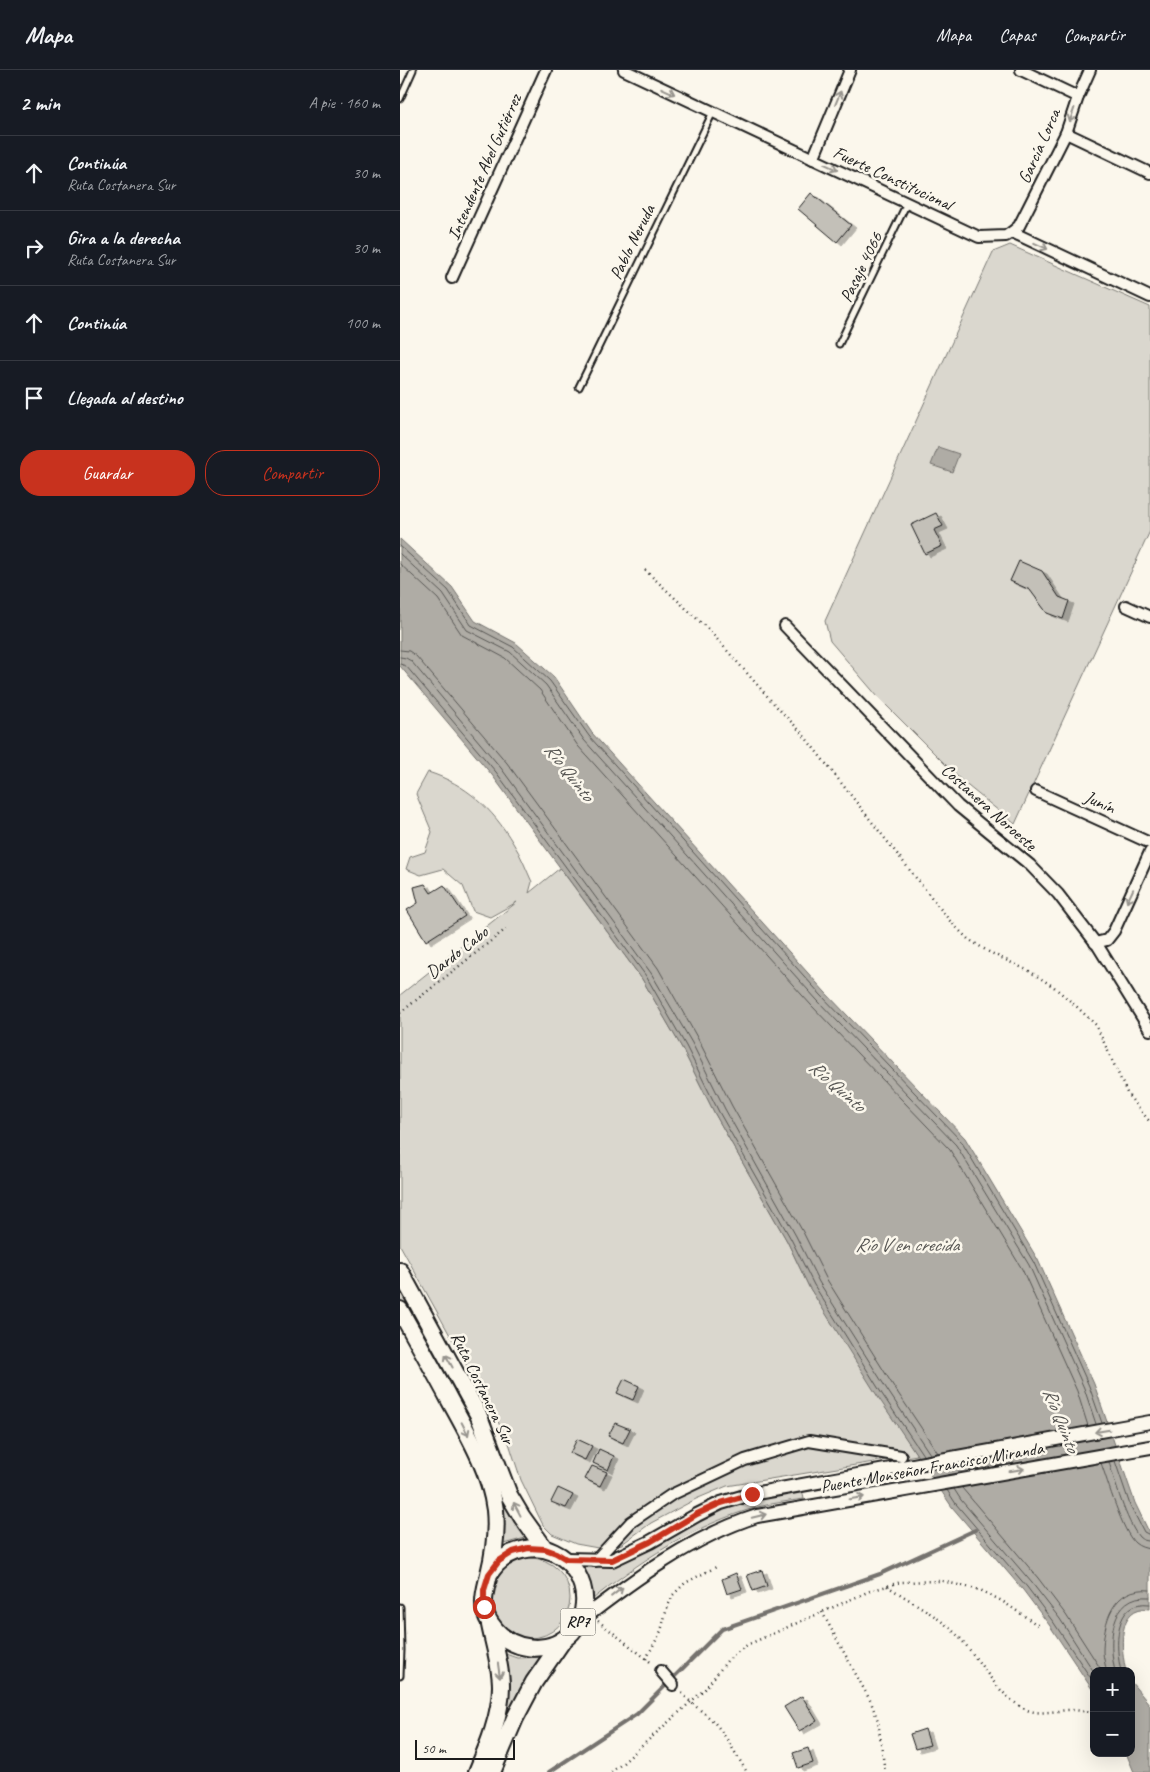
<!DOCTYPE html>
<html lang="es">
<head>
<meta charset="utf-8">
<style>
  body { margin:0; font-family:Caveat,sans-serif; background:#242831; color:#f1f3f6 }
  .controls { position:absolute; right:15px; bottom:15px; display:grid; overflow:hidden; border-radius:10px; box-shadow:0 5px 20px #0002 }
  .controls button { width:45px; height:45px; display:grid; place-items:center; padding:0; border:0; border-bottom:1px solid #363941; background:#171b24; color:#f1f3f6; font:25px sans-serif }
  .scale { position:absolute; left:15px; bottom:12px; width:100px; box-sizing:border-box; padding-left:5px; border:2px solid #1c1c1c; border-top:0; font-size:14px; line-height:18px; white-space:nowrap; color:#1c1c1c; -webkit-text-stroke:4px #fbf7ec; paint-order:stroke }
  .stop { position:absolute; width:15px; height:15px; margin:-11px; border:4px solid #c8321e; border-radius:50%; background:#fff }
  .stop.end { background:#c8321e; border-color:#fff; box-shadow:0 1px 5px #0008 }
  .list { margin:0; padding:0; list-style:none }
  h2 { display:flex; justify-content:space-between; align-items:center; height:65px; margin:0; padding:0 20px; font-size:21px }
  h2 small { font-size:16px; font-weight:400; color:#9ea1a6 }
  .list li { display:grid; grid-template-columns:32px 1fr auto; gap:15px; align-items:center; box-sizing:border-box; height:75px; padding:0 20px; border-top:1px solid #363941 }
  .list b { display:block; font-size:19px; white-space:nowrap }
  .list p { margin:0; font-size:16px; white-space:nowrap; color:#9ea1a6 }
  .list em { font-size:16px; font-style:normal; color:#9ea1a6 }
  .actions { display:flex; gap:10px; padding:15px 20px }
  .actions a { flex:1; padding:11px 0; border:1px solid #c8321e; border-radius:20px; text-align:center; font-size:18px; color:#c8321e }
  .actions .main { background:#c8321e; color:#fff }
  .icon { flex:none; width:28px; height:28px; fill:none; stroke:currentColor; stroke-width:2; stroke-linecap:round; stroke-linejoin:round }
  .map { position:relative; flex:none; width:750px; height:1702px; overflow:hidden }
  header { display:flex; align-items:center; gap:30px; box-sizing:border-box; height:70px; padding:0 25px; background:#171b24; border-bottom:1px solid #363941 }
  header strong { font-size:24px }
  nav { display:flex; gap:28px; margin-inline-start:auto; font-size:18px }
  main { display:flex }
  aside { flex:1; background:#171b24 }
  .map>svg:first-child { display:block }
</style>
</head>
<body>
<header>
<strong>Mapa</strong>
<nav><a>Mapa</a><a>Capas</a><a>Compartir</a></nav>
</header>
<main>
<aside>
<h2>2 min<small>A pie · 160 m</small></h2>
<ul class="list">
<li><svg class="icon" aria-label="ahead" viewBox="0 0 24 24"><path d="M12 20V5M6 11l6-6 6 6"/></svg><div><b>Continúa</b><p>Ruta Costanera Sur</p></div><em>30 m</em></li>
<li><svg class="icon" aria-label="right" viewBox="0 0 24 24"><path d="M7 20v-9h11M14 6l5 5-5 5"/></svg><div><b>Gira a la derecha</b><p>Ruta Costanera Sur</p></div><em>30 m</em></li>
<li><svg class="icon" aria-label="ahead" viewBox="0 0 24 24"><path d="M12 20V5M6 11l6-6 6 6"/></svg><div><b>Continúa</b></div><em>100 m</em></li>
<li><svg class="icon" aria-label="arrive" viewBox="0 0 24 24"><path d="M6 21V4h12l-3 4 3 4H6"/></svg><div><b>Llegada al destino</b></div></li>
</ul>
<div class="actions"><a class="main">Guardar</a><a>Compartir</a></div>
</aside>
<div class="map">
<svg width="750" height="1702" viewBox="0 0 750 1702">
  <defs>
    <filter id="shadow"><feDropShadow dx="5" dy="3" stdDeviation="0" flood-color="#0004"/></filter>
  </defs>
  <rect width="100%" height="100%" fill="#fbf7ec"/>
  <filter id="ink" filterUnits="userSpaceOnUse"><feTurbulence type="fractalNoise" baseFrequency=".02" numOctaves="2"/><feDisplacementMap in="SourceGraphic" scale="10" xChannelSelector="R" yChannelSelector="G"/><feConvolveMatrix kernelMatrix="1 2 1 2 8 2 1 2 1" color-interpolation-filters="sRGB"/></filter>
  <g filter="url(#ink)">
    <g fill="#dad7ce" stroke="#7b7a75">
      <polygon points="610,175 750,237 750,461 615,754 563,712 478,627 430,571 425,551 593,182"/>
      <path d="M28,702C66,714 93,739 113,773C121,785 126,799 132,812L129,823L160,798L242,909L282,978L315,1044L387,1171L409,1217L517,1385L327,1416L296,1429L251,1453L222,1474L198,1478L176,1474L152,1464L143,1455L121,1410L108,1370L0,1175V925L117,832L90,847L73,841L63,816L43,799L21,805L6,799L10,787L25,782L32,762L16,724Z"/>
      <polygon points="0,1220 71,1351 129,1467 96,1476 66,1350 0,1229"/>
      <path d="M402,1420L404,1429C389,1431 373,1433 358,1437C295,1454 238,1492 188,1533L179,1495L269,1463L335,1432Z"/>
      <circle cx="130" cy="1528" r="40"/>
      <polygon points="100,1582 117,1588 141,1587 117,1625 94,1673"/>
    </g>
    <g fill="#afaca5" stroke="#74726e">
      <polygon points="538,377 559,384 552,402 531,395"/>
      <path d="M0,469L52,517L75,551L116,573L154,607L192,663L425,922L565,1068L638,1190L694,1314L735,1433L750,1464V1539C716,1534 721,1581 726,1601H694V1622L650,1556L623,1520L552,1437L478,1327L409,1217L387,1171L315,1044L282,978L242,909L92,705L0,596Z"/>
      <polygon points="731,1612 750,1635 750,1702 734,1702 726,1683 731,1683"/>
    </g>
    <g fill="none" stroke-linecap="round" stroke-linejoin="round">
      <g stroke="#575653" stroke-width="1">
        <polyline points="0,476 48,520 71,555 113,577 150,611 189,666 421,925 561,1071 634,1193 689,1316 702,1353"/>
        <polyline points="0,484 43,524 67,560 110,582 146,615 184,670 417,930 556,1075 629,1195 684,1318 696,1354"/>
        <polyline points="0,494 38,529 62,565 105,588 140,620 178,676 411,935 550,1080 622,1199 677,1321 688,1356"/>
        <polyline points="0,580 9,581 16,586 107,693 258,898 298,969 332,1036 403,1162 426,1208 494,1317 538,1383"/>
        <polyline points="0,587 6,588 11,591 101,698 251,903 292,973 325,1039 396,1166 419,1212 488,1321 530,1384"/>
        <polyline points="0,594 6,596 96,702 246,906 286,976 319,1042 391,1169 414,1215 482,1324 523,1385"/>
        <polyline points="715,1391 730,1435 744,1462 750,1465"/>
        <path d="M709,1392C715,1412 726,1451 739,1467C742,1470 746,1471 750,1471"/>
        <path d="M701,1393C708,1412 722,1461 735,1473C740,1477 744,1478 750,1479"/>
        <polyline points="562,1418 638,1508 666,1545 702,1601"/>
        <polyline points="554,1419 561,1430 632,1513 660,1549 694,1602"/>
        <polyline points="547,1420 556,1434 627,1517 654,1553 694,1613"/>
        <path d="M706,1601C706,1595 703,1588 703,1582C703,1552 713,1516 750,1520"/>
        <path d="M715,1601C708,1574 709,1523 750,1527"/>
        <path d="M721,1601C715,1578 713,1529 750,1534"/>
      </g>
      <polyline stroke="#74726e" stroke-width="4" points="149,1702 237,1644 322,1559 480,1504 575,1460"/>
    </g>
    <g fill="#c3c0b8" stroke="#1c1c1c" filter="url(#shadow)">
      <polygon points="411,123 451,155 437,172 398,139"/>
      <polygon points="536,443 543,456 534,460 542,476 525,484 511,455"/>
      <polygon points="619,491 642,501 659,527 669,531 663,549 647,543 630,520 610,511"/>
      <polygon points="25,814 31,823 44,815 65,846 26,871 7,840 18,833 14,817"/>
      <polygon points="224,1309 239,1316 233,1330 217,1323"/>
      <polygon points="215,1353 230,1359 223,1373 208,1366"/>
      <polygon points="177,1369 192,1376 185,1390 170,1383"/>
      <polygon points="199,1379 214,1386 208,1400 193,1393"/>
      <polygon points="192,1396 207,1402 200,1416 185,1409"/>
      <polygon points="158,1418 173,1425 166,1438 151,1432"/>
      <polygon points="362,1500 367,1516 353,1521 347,1505"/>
      <polygon points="336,1503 342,1519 327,1524 322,1509"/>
      <polygon points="402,1626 417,1651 399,1661 384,1637"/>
      <polygon points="525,1659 530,1675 515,1679 510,1664"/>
      <polygon points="408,1678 413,1693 398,1698 393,1683"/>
    </g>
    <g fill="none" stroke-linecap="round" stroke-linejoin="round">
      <g stroke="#1c1c1c" stroke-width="9">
        <g id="service">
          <polyline points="0,29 13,0"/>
          <polyline points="439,274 507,133"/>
          <polyline points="179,317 313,42"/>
          <polyline points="0,1537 1,1580 0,1606"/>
        </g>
      </g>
      <g stroke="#1c1c1c" stroke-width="14">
        <g id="minor">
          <polyline points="224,0 579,167 606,166 612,162 750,227"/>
          <polyline points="621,0 678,27"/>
          <polyline points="666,63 750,103"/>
          <polyline points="413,89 450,0"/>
          <polyline points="612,162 619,156 666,63 678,27 690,0"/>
          <polyline points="52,208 146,0"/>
          <polyline points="726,536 750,547"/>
          <polyline points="385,556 558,736 630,795 658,824 698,876 750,960"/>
          <polyline points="636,721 750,773"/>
          <polyline points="695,873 707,870 714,861 750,782"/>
          <polyline points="195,1491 231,1452 271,1425 345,1390 409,1371 501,1386"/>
          <polyline points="261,1601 273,1615"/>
        </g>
      </g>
      <g stroke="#1c1c1c" stroke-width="16">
        <g id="tertiary">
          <polyline points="166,1489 212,1490 250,1472 297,1445 321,1433 352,1424 750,1352"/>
          <path d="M179,1552C233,1510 291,1467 357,1446L750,1377"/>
        </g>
      </g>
      <g stroke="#1c1c1c" stroke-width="20">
        <g id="primary">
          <polyline points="0,1201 78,1344 109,1425 122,1447 145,1479"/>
          <path d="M0,1240C16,1269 33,1299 49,1329C68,1364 90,1400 95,1440C97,1460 94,1484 89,1504C85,1522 79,1537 91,1554C109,1581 149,1587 172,1562C204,1526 168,1467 122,1480C113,1482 105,1486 99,1492C95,1495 92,1500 89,1504"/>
          <path d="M77,1702C88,1676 101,1645 101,1616C101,1596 94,1575 90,1555"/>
          <polyline points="92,1702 115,1648 134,1612 163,1570"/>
        </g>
      </g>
      <g stroke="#1c1c1c" stroke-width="2.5" stroke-dasharray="1 4" stroke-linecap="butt">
        <polyline points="245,500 309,560 376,636 401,662 550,851 568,869 589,882 629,901 654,917 676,936 696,955 728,1025 750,1052"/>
        <polyline points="0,943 106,859"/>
        <path d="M487,1516C512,1532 539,1546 559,1567C580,1590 595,1622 623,1638C637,1646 652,1641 668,1640C677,1640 685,1641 694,1644"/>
        <polyline points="422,1542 471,1632 478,1651 485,1702"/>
        <polyline points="198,1551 253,1594"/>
        <polyline points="246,1589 261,1561 267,1538 273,1525 285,1513 318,1496"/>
        <path d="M282,1623C291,1634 304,1642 314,1652C327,1667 336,1685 347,1702"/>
        <polyline points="211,1702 223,1693 305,1619 327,1591 347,1575 470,1521 501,1512 542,1511 580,1520 602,1531 639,1556"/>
      </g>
      <use href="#service" stroke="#fbf7ec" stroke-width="5"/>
      <use href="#minor" stroke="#fbf7ec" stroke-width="10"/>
      <use href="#tertiary" stroke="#fbf7ec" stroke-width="12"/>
      <use href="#primary" stroke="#fbf7ec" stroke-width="16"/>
    </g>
    <defs><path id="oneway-shaft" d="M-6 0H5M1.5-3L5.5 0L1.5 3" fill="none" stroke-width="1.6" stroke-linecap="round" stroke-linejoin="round" transform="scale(1.25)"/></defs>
    <g stroke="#97948e">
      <use href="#oneway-shaft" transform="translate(268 21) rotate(25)"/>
      <use href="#oneway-shaft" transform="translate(438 28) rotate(-68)"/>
      <use href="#oneway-shaft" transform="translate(672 45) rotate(109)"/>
      <use href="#oneway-shaft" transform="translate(431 97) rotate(25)"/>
      <use href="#oneway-shaft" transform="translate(641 176) rotate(25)"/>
      <use href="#oneway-shaft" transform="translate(730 826) rotate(115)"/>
      <use href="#oneway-shaft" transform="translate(49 1291) rotate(-119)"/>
      <use href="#oneway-shaft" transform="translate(65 1359) rotate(63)"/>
      <use href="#oneway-shaft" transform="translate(702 1361) rotate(170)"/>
      <use href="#oneway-shaft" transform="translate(617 1400) rotate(-10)"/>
      <use href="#oneway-shaft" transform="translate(457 1428) rotate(-10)"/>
      <use href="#oneway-shaft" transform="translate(117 1439) rotate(-118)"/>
      <use href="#oneway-shaft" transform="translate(359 1446) rotate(-14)"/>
      <use href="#oneway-shaft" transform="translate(217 1522) rotate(-38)"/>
      <use href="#oneway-shaft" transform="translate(99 1601) rotate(82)"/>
    </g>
  </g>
  <g fill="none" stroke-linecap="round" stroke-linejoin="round" filter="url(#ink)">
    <polyline stroke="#c8321e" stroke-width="6" points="84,1537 84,1520 89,1504 99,1491 113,1482 128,1478 145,1479 156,1483 166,1489 212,1490 250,1472 297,1444 321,1433 352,1424"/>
  </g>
  <g text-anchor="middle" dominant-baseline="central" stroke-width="5" stroke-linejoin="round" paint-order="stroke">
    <rect fill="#fbf7ec" stroke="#5f5e5a" stroke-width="1" x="160.5" y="1538.5" width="35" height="27" rx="4"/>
    <g font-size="16" font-weight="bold" fill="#1c1c1c">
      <text x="178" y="1552">RP7</text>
    </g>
    <g font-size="18" fill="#1c1c1c" stroke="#fbf7ec">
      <text transform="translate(639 76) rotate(-66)">García Lorca</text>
      <text transform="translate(84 97) rotate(-66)">Intendente Abel Gutiérrez</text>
      <text transform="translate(493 108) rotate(25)">Fuerte Constitucional</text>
      <text transform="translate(232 172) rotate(-64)">Pablo Neruda</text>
      <text transform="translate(461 197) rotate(-64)">Pasaje 4066</text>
      <text transform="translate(700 732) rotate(24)">Junín</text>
      <text transform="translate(589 737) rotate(42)">Costanera Noroeste</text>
      <text transform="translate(57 882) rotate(-38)">Dardo Cabo</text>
      <text transform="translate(83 1318) rotate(64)">Ruta Costanera Sur</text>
      <text transform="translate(532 1397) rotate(-10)">Puente Monseñor Francisco Miranda</text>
    </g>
    <g font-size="19" font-style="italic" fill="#575653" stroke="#fbf7ec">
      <text transform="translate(169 702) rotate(52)">Río Quinto</text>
      <text transform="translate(437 1016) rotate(41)">Río Quinto</text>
      <text x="507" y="1175">Río V en crecida</text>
      <text transform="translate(661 1350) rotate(68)">Río Quinto</text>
    </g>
  </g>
</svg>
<div class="controls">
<button>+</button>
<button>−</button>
</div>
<div class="scale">50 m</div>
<div class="stop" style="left:84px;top:1537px"></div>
<div class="stop end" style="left:352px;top:1424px"></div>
</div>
</main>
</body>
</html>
